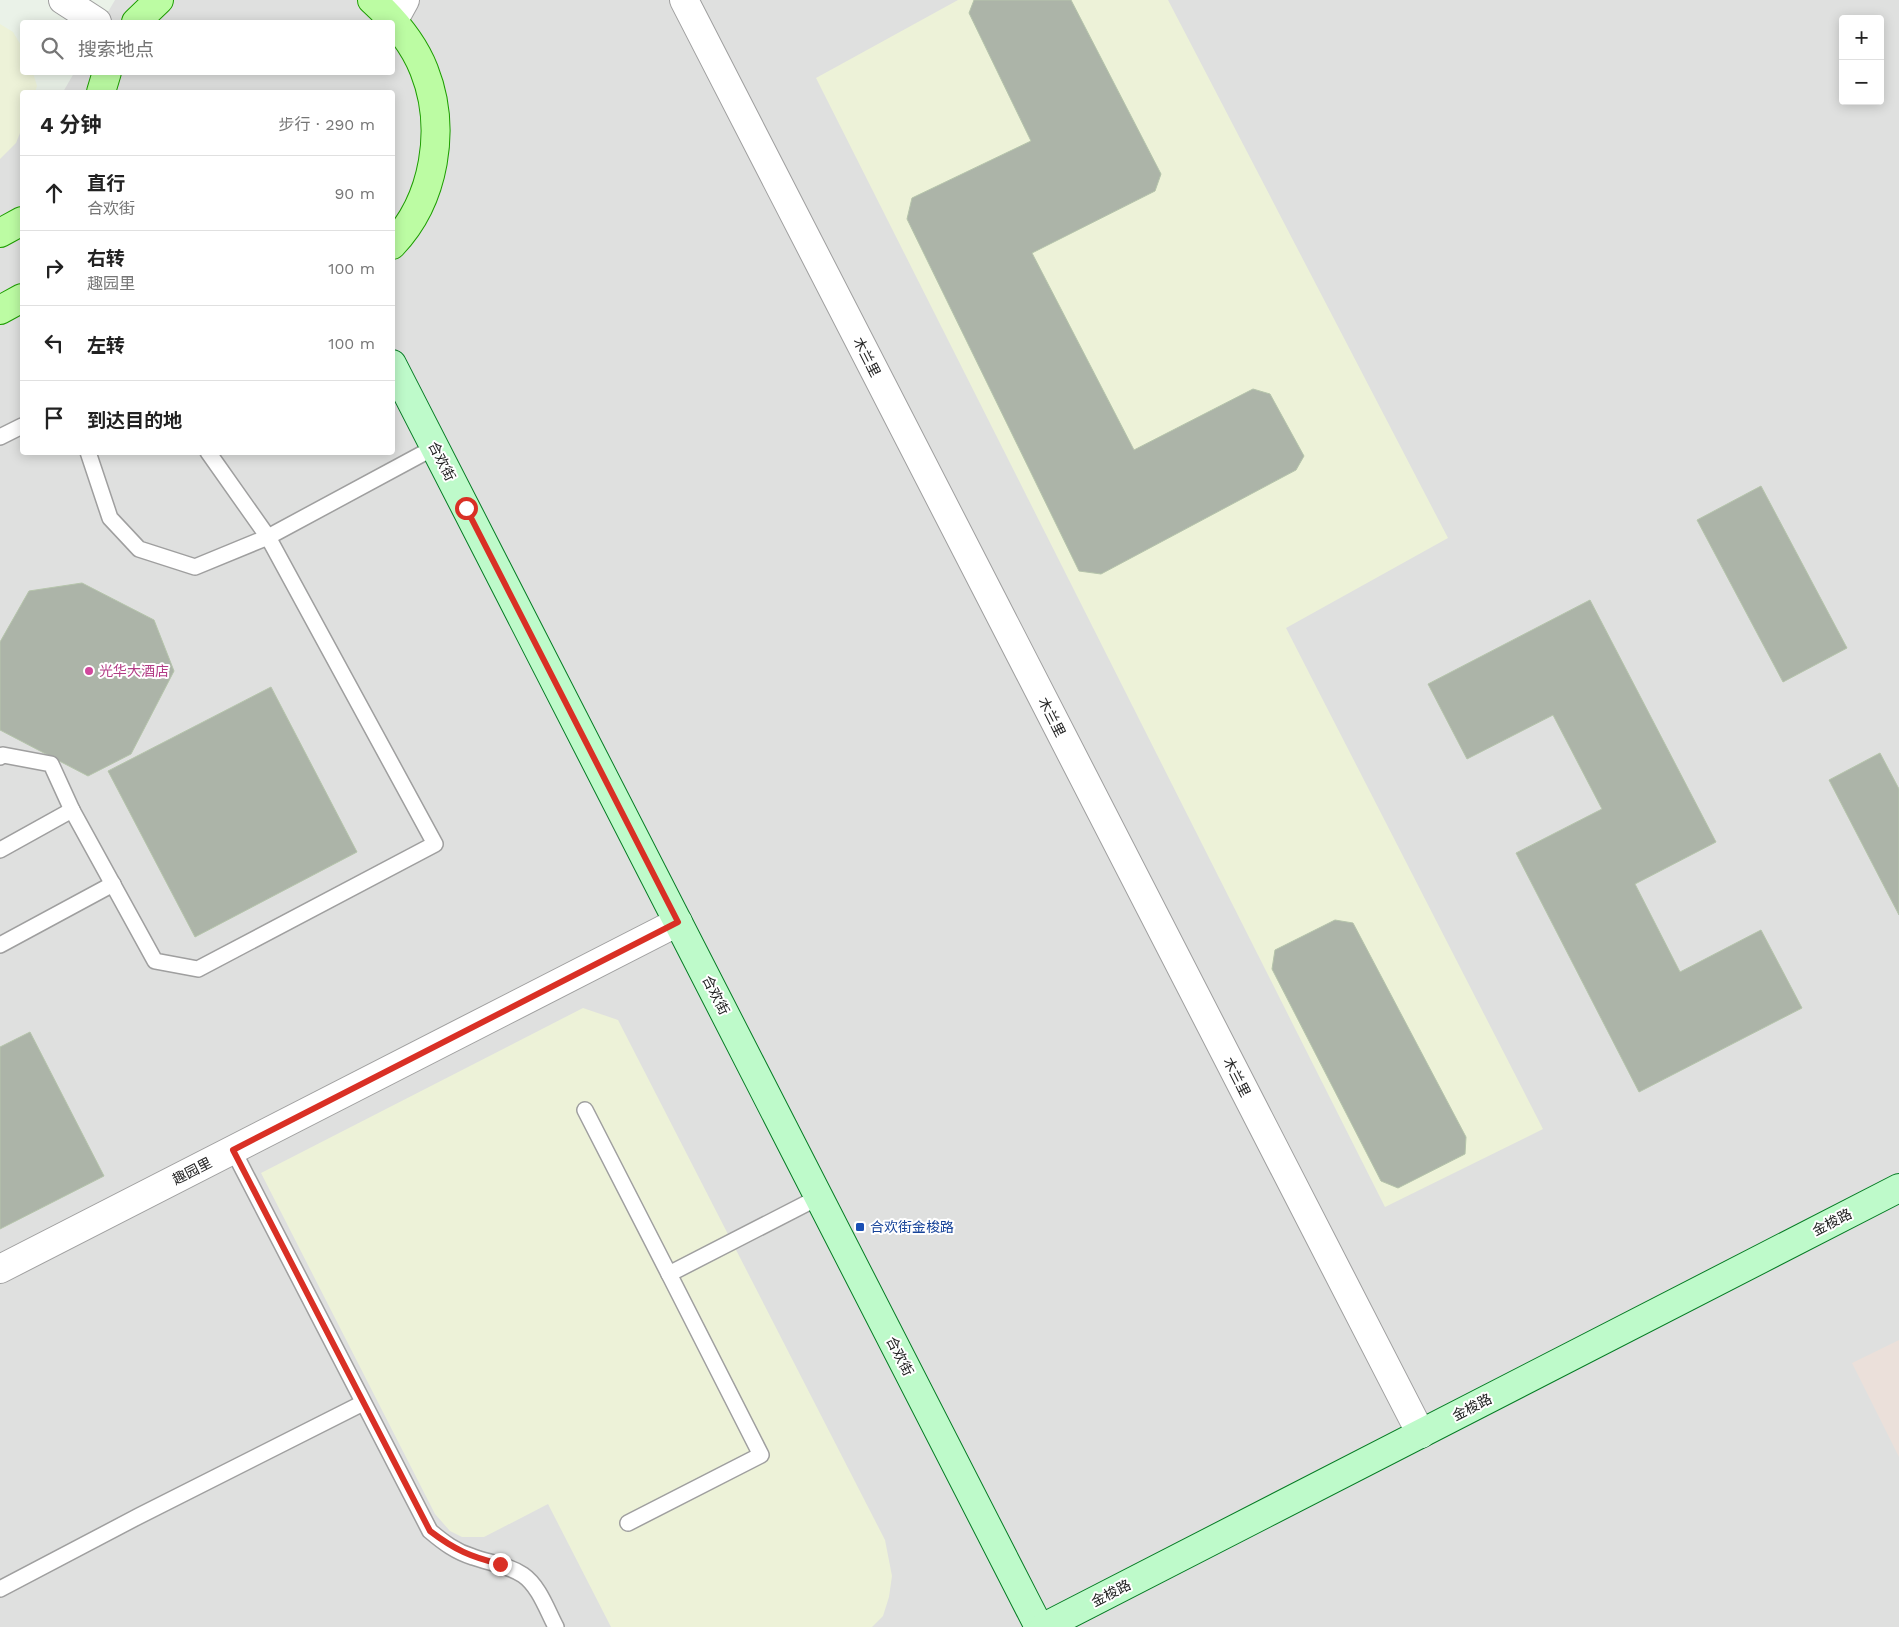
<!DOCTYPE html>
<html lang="zh">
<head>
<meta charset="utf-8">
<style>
  body { margin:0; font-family:"Work Sans","Noto Sans SC",sans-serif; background:#f6f6f6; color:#222 }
  .controls { position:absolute; right:15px; top:15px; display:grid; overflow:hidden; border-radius:5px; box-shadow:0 2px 12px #0003 }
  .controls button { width:45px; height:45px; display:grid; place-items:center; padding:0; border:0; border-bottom:1px solid #e0e0e0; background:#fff; color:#222; font:25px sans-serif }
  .stop { position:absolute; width:15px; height:15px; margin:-11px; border:4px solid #d93025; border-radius:50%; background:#fff }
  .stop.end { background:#d93025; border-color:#fff; box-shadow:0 1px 5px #0008 }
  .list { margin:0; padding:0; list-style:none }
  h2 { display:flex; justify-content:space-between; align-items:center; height:65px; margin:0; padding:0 20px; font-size:21px }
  h2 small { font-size:16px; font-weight:400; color:#767676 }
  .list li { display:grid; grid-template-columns:32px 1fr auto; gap:15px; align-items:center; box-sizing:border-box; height:75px; padding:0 20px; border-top:1px solid #e0e0e0 }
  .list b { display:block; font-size:19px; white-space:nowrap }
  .list p { margin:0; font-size:16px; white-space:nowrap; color:#767676 }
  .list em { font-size:16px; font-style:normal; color:#767676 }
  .icon { flex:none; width:28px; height:28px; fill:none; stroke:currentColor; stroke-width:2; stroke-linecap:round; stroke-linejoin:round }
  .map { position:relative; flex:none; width:1899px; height:1627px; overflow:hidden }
  .search { position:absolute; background:#fff; box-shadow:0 2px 12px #0003; left:20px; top:20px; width:375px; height:55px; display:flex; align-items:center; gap:12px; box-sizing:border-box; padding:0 18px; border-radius:5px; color:#767676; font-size:19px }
  .panel { position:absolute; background:#fff; box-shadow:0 2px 12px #0003; left:20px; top:90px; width:375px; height:365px; border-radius:5px }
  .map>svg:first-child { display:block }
</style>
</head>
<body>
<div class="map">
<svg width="1899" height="1627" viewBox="0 0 1899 1627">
  <rect width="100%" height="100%" fill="#eaf2e8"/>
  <path fill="#dfe0df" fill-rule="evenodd" d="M115,0H1899V1627H0V138L22,126V452H392V92H63L74,73L392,72V22H102ZM1843,19H1880V101H1843Z"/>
  <g fill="#edf2d8">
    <polygon points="958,0 1168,0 1448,538 1286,628 1543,1129 1385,1207 816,78"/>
    <polygon points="0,24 13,32 22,47 22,72 33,73 37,86 35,92 22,92 22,128 16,143 0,159"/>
    <polygon points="583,1008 618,1020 885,1540 892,1576 889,1597 883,1616 872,1627 611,1627 548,1504 484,1537 462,1537 450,1531 435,1514 261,1173"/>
  </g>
  <polygon fill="#ebe0da" points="1899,1340 1899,1457 1852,1363"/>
  <g fill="#acb4a8" stroke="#b5c4ab">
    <polygon points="974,0 1071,0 1161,174 1155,191 1032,253 1134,450 1253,389 1270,394 1304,456 1296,470 1101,574 1079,571 907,219 912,198 1031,141 969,13"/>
    <polygon points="1761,486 1847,648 1783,682 1697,520"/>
    <polygon points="82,583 154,620 174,671 131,754 88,776 0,730 0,642 29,591"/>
    <polygon points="1590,600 1716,842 1635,884 1680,972 1761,930 1802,1008 1639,1092 1516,853 1602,809 1553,715 1467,759 1428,684"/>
    <polygon points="271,687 357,852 195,937 108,771"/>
    <polygon points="1880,753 1899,789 1899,915 1829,780"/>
    <polygon points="1335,920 1353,923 1466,1137 1465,1154 1398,1188 1381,1181 1272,969 1275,950"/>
    <polygon points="30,1032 104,1176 0,1229 0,1047"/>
  </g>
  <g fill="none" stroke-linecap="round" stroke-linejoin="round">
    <g stroke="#9f9f9f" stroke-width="18">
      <g id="lane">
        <polyline points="0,437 22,426"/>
        <polyline points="88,452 110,518 139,549 195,567 268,537 435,447"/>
        <polyline points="0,757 3,755 51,764 72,810"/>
        <polyline points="0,850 72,810 155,961 198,969 435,844 268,537 208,452"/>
        <polyline points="0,945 113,884"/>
        <polyline points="585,1110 669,1274"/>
        <path d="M233,1150L430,1531C443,1542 456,1552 473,1557C490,1563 508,1565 523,1575C539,1586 547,1610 556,1627"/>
        <polyline points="628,1523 761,1455 669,1274 819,1197"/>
        <polyline points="0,1589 139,1516 363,1403"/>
      </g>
    </g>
    <g stroke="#9f9f9f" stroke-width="30">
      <g id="street">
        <polyline points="63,0 97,22"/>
        <polyline points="684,0 1421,1434"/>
        <polyline points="394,20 405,0"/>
        <polyline points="0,1269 678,922"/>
      </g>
    </g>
    <g stroke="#057c24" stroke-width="30">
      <g id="secondary">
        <polyline points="392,364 1039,1627"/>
        <polyline points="1044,1627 1899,1188"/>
      </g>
    </g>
    <g stroke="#1d9e01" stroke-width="30">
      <g id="primary">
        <path d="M372,0C394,20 413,42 424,70C447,128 435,200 392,245"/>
        <polyline points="136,22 159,0"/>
        <polyline points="101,92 107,72"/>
        <polyline points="0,233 22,221"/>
        <polyline points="0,310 22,298"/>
      </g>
    </g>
    <use href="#lane" stroke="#fff" stroke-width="15"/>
    <use href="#street" stroke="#fff" stroke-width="28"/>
    <use href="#secondary" stroke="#befaca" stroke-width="28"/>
    <use href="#primary" stroke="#bcfca3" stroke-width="28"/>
  </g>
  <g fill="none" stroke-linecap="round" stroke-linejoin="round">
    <path stroke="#d93025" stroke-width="6" d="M466,508L678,922L233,1150L430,1531C455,1550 471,1557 500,1564"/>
  </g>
  <circle fill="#d1479c" stroke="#fff" stroke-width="2" cx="89" cy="671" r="5"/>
  <rect fill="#1a4fb4" stroke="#fff" stroke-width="2" x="855" y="1222" width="10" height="10" rx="2.5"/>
  <g text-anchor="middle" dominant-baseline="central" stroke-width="4" stroke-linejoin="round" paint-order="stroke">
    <g font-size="14" fill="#222" stroke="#fff">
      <text transform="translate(867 357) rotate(63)">木兰里</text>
      <text transform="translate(442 461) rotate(63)">合欢街</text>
      <text transform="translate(1052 717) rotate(63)">木兰里</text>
      <text transform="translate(716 995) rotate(63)">合欢街</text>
      <text transform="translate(1237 1077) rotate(63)">木兰里</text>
      <text transform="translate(192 1171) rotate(-27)">趣园里</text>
      <text transform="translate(1832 1222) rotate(-27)">金梭路</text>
      <text transform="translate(900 1356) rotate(63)">合欢街</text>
      <text transform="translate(1472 1407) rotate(-27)">金梭路</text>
      <text transform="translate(1111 1593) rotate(-27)">金梭路</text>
    </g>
    <g font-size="14" fill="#b23c85" stroke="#fff" text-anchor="start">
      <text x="99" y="671">光华大酒店</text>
    </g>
    <g font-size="14" fill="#164399" stroke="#fff" text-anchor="start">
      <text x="870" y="1227">合欢街金梭路</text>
    </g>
  </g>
</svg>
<div class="controls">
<button>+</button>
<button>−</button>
</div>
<div class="stop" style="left:466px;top:508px"></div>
<div class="stop end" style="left:500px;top:1564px"></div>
<div class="search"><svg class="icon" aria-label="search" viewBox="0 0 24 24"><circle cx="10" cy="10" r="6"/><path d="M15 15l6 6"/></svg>搜索地点</div>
<section class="panel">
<h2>4 分钟<small>步行 · 290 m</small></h2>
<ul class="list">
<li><svg class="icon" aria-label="ahead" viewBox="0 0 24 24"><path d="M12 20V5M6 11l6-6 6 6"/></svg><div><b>直行</b><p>合欢街</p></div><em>90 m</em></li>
<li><svg class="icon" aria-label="right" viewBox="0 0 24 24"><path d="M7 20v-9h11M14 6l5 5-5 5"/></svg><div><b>右转</b><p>趣园里</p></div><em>100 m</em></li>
<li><svg class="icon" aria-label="left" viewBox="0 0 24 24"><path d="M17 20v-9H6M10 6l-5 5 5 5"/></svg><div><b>左转</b></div><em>100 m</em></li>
<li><svg class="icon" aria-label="arrive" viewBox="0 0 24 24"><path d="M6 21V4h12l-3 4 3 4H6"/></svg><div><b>到达目的地</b></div></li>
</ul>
</section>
</div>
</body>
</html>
